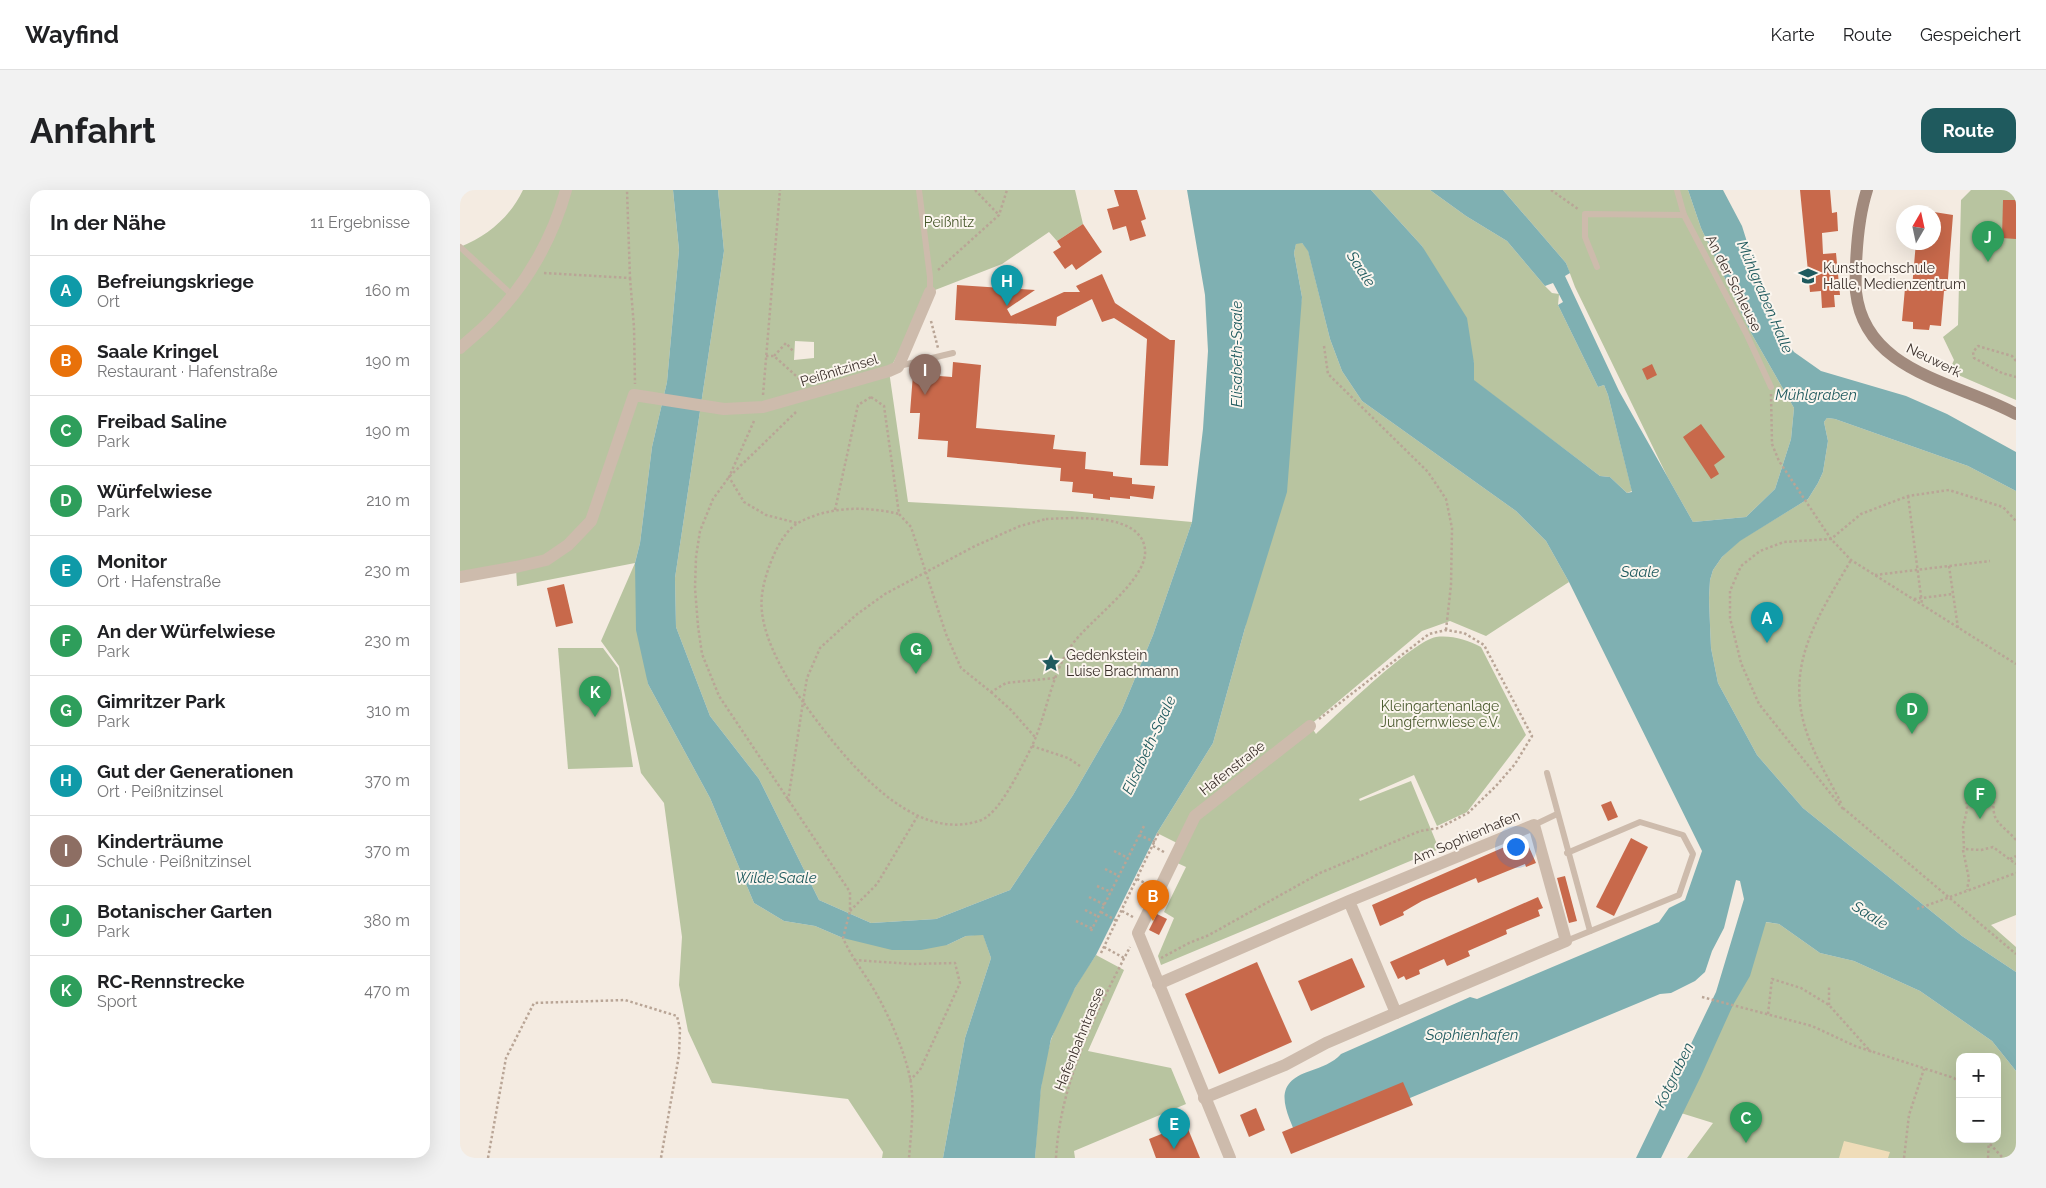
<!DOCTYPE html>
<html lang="de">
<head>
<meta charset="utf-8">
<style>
  body { margin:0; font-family:Raleway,sans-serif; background:#f2f2f2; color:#202124 }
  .controls { position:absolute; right:15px; bottom:15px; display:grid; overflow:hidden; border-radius:10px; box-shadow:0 5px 20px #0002 }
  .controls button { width:45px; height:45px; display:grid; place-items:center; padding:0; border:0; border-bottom:1px solid #e0e0e0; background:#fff; color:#202124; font:25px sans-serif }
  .compass { position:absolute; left:1436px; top:15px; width:45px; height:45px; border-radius:50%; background:#fff; box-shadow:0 5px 20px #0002; rotate:9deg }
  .you { position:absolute; left:1055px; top:656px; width:18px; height:18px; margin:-12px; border:4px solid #fff; border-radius:50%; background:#1a73e8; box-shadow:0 0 0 8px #1a73e833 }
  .badge { display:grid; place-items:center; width:32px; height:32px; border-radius:50%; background:#1f5a5e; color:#fff; font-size:16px; font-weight:700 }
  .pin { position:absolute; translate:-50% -41px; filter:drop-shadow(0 1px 2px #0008) }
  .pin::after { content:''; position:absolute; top:26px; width:18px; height:15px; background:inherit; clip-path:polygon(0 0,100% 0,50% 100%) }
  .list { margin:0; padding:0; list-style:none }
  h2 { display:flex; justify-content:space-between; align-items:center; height:65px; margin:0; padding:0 20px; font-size:21px }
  h2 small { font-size:16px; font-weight:400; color:#757577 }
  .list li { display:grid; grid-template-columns:32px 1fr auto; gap:15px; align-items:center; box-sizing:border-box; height:70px; padding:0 20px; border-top:1px solid #e0e0e0 }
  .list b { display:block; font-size:19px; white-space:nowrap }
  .list p { margin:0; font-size:16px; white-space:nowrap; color:#757577 }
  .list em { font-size:16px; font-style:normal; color:#757577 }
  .map { position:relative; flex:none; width:1556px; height:968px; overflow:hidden; border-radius:15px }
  header { display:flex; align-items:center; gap:30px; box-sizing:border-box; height:70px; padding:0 25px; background:#fff; border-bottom:1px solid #e0e0e0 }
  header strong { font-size:24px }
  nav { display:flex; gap:28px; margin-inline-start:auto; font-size:18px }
  .intro { display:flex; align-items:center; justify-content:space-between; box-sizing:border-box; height:120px; padding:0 30px }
  h1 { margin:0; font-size:35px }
  .button { padding:12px 22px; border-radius:15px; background:#1f5a5e; color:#fff; font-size:18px; font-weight:700 }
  main { display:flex; gap:30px; padding:0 30px }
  aside { flex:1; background:#fff; border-radius:15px; box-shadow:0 5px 20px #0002 }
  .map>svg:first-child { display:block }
</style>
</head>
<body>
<header>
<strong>Wayfind</strong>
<nav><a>Karte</a><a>Route</a><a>Gespeichert</a></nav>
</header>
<div class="intro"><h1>Anfahrt</h1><a class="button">Route</a></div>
<main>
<aside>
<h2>In der Nähe<small>11 Ergebnisse</small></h2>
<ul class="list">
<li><span class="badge" style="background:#0f9aa8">A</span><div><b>Befreiungskriege</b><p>Ort</p></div><em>160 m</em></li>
<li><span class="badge" style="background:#e8710a">B</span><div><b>Saale Kringel</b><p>Restaurant · Hafenstraße</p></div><em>190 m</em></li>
<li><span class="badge" style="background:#2e9e5b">C</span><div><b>Freibad Saline</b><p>Park</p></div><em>190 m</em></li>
<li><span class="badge" style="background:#2e9e5b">D</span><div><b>Würfelwiese</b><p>Park</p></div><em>210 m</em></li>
<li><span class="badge" style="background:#0f9aa8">E</span><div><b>Monitor</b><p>Ort · Hafenstraße</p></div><em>230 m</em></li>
<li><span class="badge" style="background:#2e9e5b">F</span><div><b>An der Würfelwiese</b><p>Park</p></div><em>230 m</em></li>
<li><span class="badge" style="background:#2e9e5b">G</span><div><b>Gimritzer Park</b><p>Park</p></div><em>310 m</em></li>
<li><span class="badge" style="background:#0f9aa8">H</span><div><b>Gut der Generationen</b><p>Ort · Peißnitzinsel</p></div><em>370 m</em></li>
<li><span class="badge" style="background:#8d6e63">I</span><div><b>Kinderträume</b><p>Schule · Peißnitzinsel</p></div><em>370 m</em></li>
<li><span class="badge" style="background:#2e9e5b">J</span><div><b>Botanischer Garten</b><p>Park</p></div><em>380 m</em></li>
<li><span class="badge" style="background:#2e9e5b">K</span><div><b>RC-Rennstrecke</b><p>Sport</p></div><em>470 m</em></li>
</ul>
</aside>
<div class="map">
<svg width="1556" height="968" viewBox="0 0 1556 968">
  <rect width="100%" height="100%" fill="#f4ebe1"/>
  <g fill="#b8c4a0" fill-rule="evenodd">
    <path d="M63,0H213L219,60L207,192L192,257L180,353L175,373L188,494L250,608L294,713L324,731L355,736L383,748L487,755L506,746L523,744L531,768L505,848L483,968H422L423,962L388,909L252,893L228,841L219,795L222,747L204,613L181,583L159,476L141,451L175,373L57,396L56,378L0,387V57C28,46 50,27 63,0Z"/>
    <path d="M258,0H615L623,34L597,51L589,42L542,74L470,102L429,181L448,312L611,321L732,332L693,445L661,522L613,605L550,700L476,729L411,733L359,710L299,589L250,526L216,437L215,388L264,61ZM335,151L354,152V168L334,170Z"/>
    <polygon points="911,0 970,0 1006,26 1047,51 1085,96 1092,103 1099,104 1098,115 1138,197 1144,195 1148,205 1172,301 1167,303 1150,287 1140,286 1013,190 1014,173 962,56"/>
    <polygon points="1043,0 1228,0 1241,38 1290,141 1334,218 1331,249 1315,299 1286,327 1233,332 1207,286 1115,97 1106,73"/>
    <polygon points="1511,0 1556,0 1556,210 1489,181 1494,170 1483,147 1498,135 1501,10"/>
    <path d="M836,53H842L848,60L870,149L882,181L902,211L1056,321L1086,351L1109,392L1026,446L990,431L962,441L850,535L856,544C877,525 954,450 976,447C992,445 1007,450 1021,457L1066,545L1007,622L977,636L954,585L899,609L900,611L951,591L979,659L701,775L698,766L714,728L704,722L726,677L713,671L719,654L697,643L753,553L785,438L842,107L834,63Z"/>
    <polygon points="1367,228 1375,229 1508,276 1556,301 1556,725 1531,735 1556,757 1556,782 1502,746 1343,618 1297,565 1258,493 1251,458 1250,435 1249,408 1250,390 1253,380 1262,367 1279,351 1348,309 1358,293 1363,282 1368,251 1364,232"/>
    <polygon points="98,458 143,458 158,478 173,577 108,579"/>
    <path d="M1305,732L1319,734L1360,763L1394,771L1460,801L1532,851L1556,881V968H1227L1253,933L1208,919L1289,786ZM1500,867H1537V949H1500Z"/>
    <path d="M636,765L664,780L628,861L711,878L726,914L614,961L615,968H575C578,929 579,888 591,850C601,820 618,791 636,765Z"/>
  </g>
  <polygon fill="#efdcb8" points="1384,951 1430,962 1428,968 1372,968 1379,968"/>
  <path fill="#7fb0b2" d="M213,0H258L264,61L215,388L216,437L250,526L299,589L359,710L411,733L476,729L550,700L613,605L661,522L693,445L732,332L743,239L748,161L745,105L727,0H911L962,56L1007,128L1014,173V190L1140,286L1150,287L1167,303L1172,302L1148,205L1144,195L1138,197L1098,115L1103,112L1093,93L1085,96L1047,51L1006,26L970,0H1043L1106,73L1110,83L1105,86L1159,201L1233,332L1286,327L1315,299L1331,249L1334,218L1290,141L1241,38L1228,0H1263L1282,36L1311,128L1334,162L1361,181L1446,206L1487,224L1556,262V301L1508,276L1375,229L1367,228L1364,232L1368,251L1363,282L1358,293L1348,309L1280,351L1262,367L1253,380L1250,390L1249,408L1250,435L1251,458L1258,493L1297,565L1343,618L1502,746L1556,782V881L1532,851L1460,801L1394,771L1360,763L1319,734L1306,732L1290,786L1273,815L1241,886L1201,968H1176L1256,802L1284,709L1280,691L1276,690L1264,738L1252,761L1245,782L1235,791L1211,803L1200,804L950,908L839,952C827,922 809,894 850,881C861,877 873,873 881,864L1010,807L1017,809L1199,732L1209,718L1225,710L1242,661L1109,392L1086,351L1056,321L902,211L882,181L870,149L848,61L842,53L836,54L834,63L842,107L827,302L785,438L753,553L697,643L636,765L615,798L591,849L581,898L575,968H483L505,848L531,768L523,745L506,746L487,755L461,760H432L383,748L355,736L324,731L294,713L250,608L188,494L176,440L175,373L180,353L192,257L207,192L219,60Z"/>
  <g fill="#c8694b">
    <polygon points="654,0 677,0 686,29 681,31 686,46 670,51 666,36 653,40 647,19 659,16"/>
    <polygon points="1340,0 1370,0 1372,23 1377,22 1378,41 1362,43 1363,64 1376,63 1380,105 1374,105 1375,117 1362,118 1361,101 1350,102"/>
    <polygon points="1543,10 1556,10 1556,49 1542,48"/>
    <polygon points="1474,22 1493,25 1487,101 1484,101 1481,136 1470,135 1469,140 1453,139 1453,132 1442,131 1445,98 1452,98 1456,52 1474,52"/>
    <polygon points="623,34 642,62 616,80 612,74 605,79 593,62 601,57 597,51"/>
    <polygon points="642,84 655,113 710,150 715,150 708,276 680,275 687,149 654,128 642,132 632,109 597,127 596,136 495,130 497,95 575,100 547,119 551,126 604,102 620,102 616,96"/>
    <polygon points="493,172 521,175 516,238 595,245 593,259 626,262 625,279 653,282 653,286 672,288 672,294 695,296 693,309 670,306 670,309 650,307 650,310 633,308 633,304 612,302 613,292 600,291 601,278 487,267 488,251 458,249 460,223 450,223 453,184 492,187"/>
    <polygon points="1192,174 1197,185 1187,190 1182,179"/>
    <polygon points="1241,234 1265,267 1254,275 1259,284 1251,289 1223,247"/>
    <polygon points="104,394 113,433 96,437 87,398"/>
    <polygon points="1151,611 1158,627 1148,631 1141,615"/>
    <polygon points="1065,648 1076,673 1066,677 1065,674 1018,693 1016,688 962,711 943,722 944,725 920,736 912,715"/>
    <polygon points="1171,648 1188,657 1154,726 1136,717"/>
    <polygon points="1105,686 1117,731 1109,733 1097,688"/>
    <polygon points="1078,707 1083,718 1078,720 1080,726 1046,740 1047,744 1008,761 1010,766 987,776 984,769 959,780 960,784 946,790 944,786 938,789 930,772"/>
    <polygon points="697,724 707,729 699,745 689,740"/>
    <polygon points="892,768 905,797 851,821 838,791"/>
    <polygon points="797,772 832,852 759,884 725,804"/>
    <polygon points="943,892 953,915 831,964 822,942"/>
    <polygon points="796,918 805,940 789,947 780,925"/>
    <polygon points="726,934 740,968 696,968 689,949"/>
  </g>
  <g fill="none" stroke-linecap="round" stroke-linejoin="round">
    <g stroke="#b9a596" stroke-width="2.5" stroke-dasharray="2.5 2.5" stroke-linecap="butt">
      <polyline points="515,0 539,25"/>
      <polyline points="1091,0 1118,19"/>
      <polyline points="478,80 539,25 547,0"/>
      <polyline points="84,83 170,88 167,0"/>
      <polyline points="170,88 174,137 175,194"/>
      <polyline points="471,131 478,158"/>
      <polyline points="864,156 868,184 968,282 986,309 992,338 991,395 986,440"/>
      <polyline points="306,166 314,166 344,193"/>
      <polyline points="314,166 326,153 333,161"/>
      <polyline points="1556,171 1552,166 1518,156 1513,162 1514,168 1542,183 1556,187"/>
      <polyline points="1311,204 1312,254 1319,271 1371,349 1391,370 1556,474"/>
      <polyline points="303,205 320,0"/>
      <polyline points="411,207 424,216 439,324 451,337 486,444 501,478 531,502 546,493 595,488"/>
      <path d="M336,222L269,287L253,309L240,341L236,367L235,398L238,436L242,464L259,506L390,702V721L383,748C390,764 399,776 408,790C425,816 444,858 450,888C455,914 451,942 449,968"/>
      <polyline points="294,231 269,287 284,312 306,325 337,333"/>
      <polyline points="1448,306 1462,414"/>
      <polyline points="375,320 398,215 411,207"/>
      <path d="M586,329C613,328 682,322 685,360C688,390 628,431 611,456C590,487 587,525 571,558C562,576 544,613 529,625C523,631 513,633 505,634C440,643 377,559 343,512L347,488L360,458L396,425L425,404L515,356L560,336Z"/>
      <polyline points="1489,376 1498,438"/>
      <polyline points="1415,385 1530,371"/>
      <polyline points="1454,409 1493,404"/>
      <polyline points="531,502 551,520 575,547"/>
      <polyline points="572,556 608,568 620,576"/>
      <path d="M328,611L343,512C326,488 305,452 302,422C300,407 304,391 309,377C314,363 324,341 338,333C369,316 406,316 439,324"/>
      <path d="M1381,613C1368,587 1350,559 1343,530C1328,468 1361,422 1391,370"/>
      <polyline points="1383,618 1556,764"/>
      <polyline points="1383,619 1299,514 1281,473 1270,428 1270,401 1281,376 1300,361 1324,352 1371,349 1401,324 1448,306 1489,300 1543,317 1556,331"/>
      <polyline points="679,645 695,652"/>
      <path d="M1556,650C1538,630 1530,633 1535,603L1532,599L1524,597L1518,590L1506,600L1507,620L1503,637L1504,659L1521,660L1533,657L1556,674"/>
      <polyline points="693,656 704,662"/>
      <polyline points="1503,660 1509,689 1507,700"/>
      <polyline points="654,661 668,668"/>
      <polyline points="1550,669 1556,666"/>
      <polyline points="645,679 659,686"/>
      <polyline points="677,689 689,695"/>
      <polyline points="637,696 651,702"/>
      <polyline points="629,707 645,715"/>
      <polyline points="1457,719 1556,683"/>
      <polyline points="625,720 639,727"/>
      <polyline points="390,721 417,694 457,627"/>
      <polyline points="662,721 673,727"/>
      <polyline points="641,722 657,731"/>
      <polyline points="616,731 633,739"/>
      <polyline points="631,741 684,636"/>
      <polyline points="644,757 664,768"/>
      <polyline points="641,763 699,642"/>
      <polyline points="701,768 729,753 749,745 860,683 960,641 979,638 1008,623 1036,596 1055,574 1072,546 1024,455 1004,443 986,440 969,444 859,529"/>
      <polyline points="394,770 452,774 495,773 500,793 460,880 450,890"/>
      <polyline points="1242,807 1352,836 1395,856 1494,888 1500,893"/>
      <polyline points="1369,815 1369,797"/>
      <polyline points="1308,824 1312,789 1341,798 1369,815 1411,862"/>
      <polyline points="1530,954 1543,968"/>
      <polyline points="28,968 46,868 74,813 165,810 217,826 220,839 219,865 201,968"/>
      <path d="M596,968C600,893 636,822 670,757"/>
      <polyline points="1444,968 1449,925 1464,879"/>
      <polyline points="1528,968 1529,949"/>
    </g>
    <g stroke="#cdbbac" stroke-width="6">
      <polyline points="459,0 470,87 470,102"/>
      <polyline points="1217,0 1224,25 1286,143 1311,197"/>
      <polyline points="0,57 52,105"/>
      <polyline points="1137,77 1125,47 1125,24 1224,25"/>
      <polyline points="439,176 493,163"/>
      <polyline points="1087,583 1130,741"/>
      <polyline points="1074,635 1097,624"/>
      <polyline points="1106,751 1219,705 1233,664 1223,645 1180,632 1107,663"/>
    </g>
    <g stroke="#cdbbac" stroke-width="12">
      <path d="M0,158C11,148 24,138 34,127C68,92 93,47 106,0"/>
      <polyline points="0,387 56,377 86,370 108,355 131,331 174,205 264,219 303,217 429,181 438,177 470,102"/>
      <polyline points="698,794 889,711 1074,635 1106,751 936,823 889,711"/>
      <polyline points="744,908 825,875 866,853 936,823"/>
      <polyline points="770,968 678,743 735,626 850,536"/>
    </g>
    <path stroke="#a18a7d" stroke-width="12" d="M1407,0C1399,25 1397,49 1396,75C1396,84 1395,93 1396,102C1405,183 1498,192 1556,224"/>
  </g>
  <defs>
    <g id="university-bare" transform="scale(1.5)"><path d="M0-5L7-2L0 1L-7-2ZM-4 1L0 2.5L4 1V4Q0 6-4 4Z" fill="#1f5a5e" stroke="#fbf5ee" stroke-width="2.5" paint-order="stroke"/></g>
    <g id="sight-bare" transform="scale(1.5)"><path d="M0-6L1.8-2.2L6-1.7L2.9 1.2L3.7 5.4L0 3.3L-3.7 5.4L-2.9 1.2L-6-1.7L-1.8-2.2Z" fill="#1f5a5e" stroke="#fbf5ee" stroke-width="2.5" paint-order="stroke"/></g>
  </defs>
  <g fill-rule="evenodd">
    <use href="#university-bare" x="1348" y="86"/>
    <use href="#sight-bare" x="591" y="473"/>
  </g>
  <g text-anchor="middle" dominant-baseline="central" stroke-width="4" stroke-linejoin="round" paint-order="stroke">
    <g font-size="14" fill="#4a5a2e" stroke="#fbf5ee">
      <text x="489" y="32">Peißnitz</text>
      <text x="980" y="516">Kleingartenanlage<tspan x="980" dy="16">Jungfernwiese e.V.</tspan></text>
    </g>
    <g font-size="14" fill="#3b302b" stroke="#fbf5ee" text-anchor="start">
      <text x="1363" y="78">Kunsthochschule<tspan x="1363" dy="16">Halle, Medienzentrum</tspan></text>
      <text x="606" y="465">Gedenkstein<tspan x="606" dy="16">Luise Brachmann</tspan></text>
    </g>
    <g font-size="14" fill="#3b302b" stroke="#fbf5ee">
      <text transform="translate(1274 93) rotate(63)">An der Schleuse</text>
      <text transform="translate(1474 170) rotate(26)">Neuwerk</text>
      <text transform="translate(379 180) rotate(-17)">Peißnitzinsel</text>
      <text transform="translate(772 578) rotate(-38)">Hafenstraße</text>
      <text transform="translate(1006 647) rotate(-23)">Am Sophienhafen</text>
      <text transform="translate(619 849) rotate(-68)">Hafenbahntrasse</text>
    </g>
    <g font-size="15" font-style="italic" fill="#1f5a5e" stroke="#fbf5ee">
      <text transform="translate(901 79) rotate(57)">Saale</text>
      <text transform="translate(1305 107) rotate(67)">Mühlgraben Halle</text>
      <text transform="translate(777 164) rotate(-90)">Elisabeth-Saale</text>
      <text x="1356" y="205">Mühlgraben</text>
      <text x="1180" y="382">Saale</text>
      <text transform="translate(689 555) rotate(-65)">Elisabeth-Saale</text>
      <text x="316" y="688">Wilde Saale</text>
      <text transform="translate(1410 725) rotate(32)">Saale</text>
      <text x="1012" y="845">Sophienhafen</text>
      <text transform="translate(1214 885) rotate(-64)">Kotgraben</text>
    </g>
  </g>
</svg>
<div class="controls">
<button>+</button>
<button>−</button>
</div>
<svg class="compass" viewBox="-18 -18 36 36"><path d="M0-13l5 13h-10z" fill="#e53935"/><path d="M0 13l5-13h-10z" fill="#757577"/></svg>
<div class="you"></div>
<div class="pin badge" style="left:1307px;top:453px;background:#0f9aa8">A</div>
<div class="pin badge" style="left:693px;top:731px;background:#e8710a">B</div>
<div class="pin badge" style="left:1286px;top:953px;background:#2e9e5b">C</div>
<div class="pin badge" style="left:1452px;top:544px;background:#2e9e5b">D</div>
<div class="pin badge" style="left:714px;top:959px;background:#0f9aa8">E</div>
<div class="pin badge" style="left:1520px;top:629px;background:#2e9e5b">F</div>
<div class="pin badge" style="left:456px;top:484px;background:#2e9e5b">G</div>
<div class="pin badge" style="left:547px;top:116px;background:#0f9aa8">H</div>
<div class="pin badge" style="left:465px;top:205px;background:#8d6e63">I</div>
<div class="pin badge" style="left:1528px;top:72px;background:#2e9e5b">J</div>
<div class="pin badge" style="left:135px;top:527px;background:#2e9e5b">K</div>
</div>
</main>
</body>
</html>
